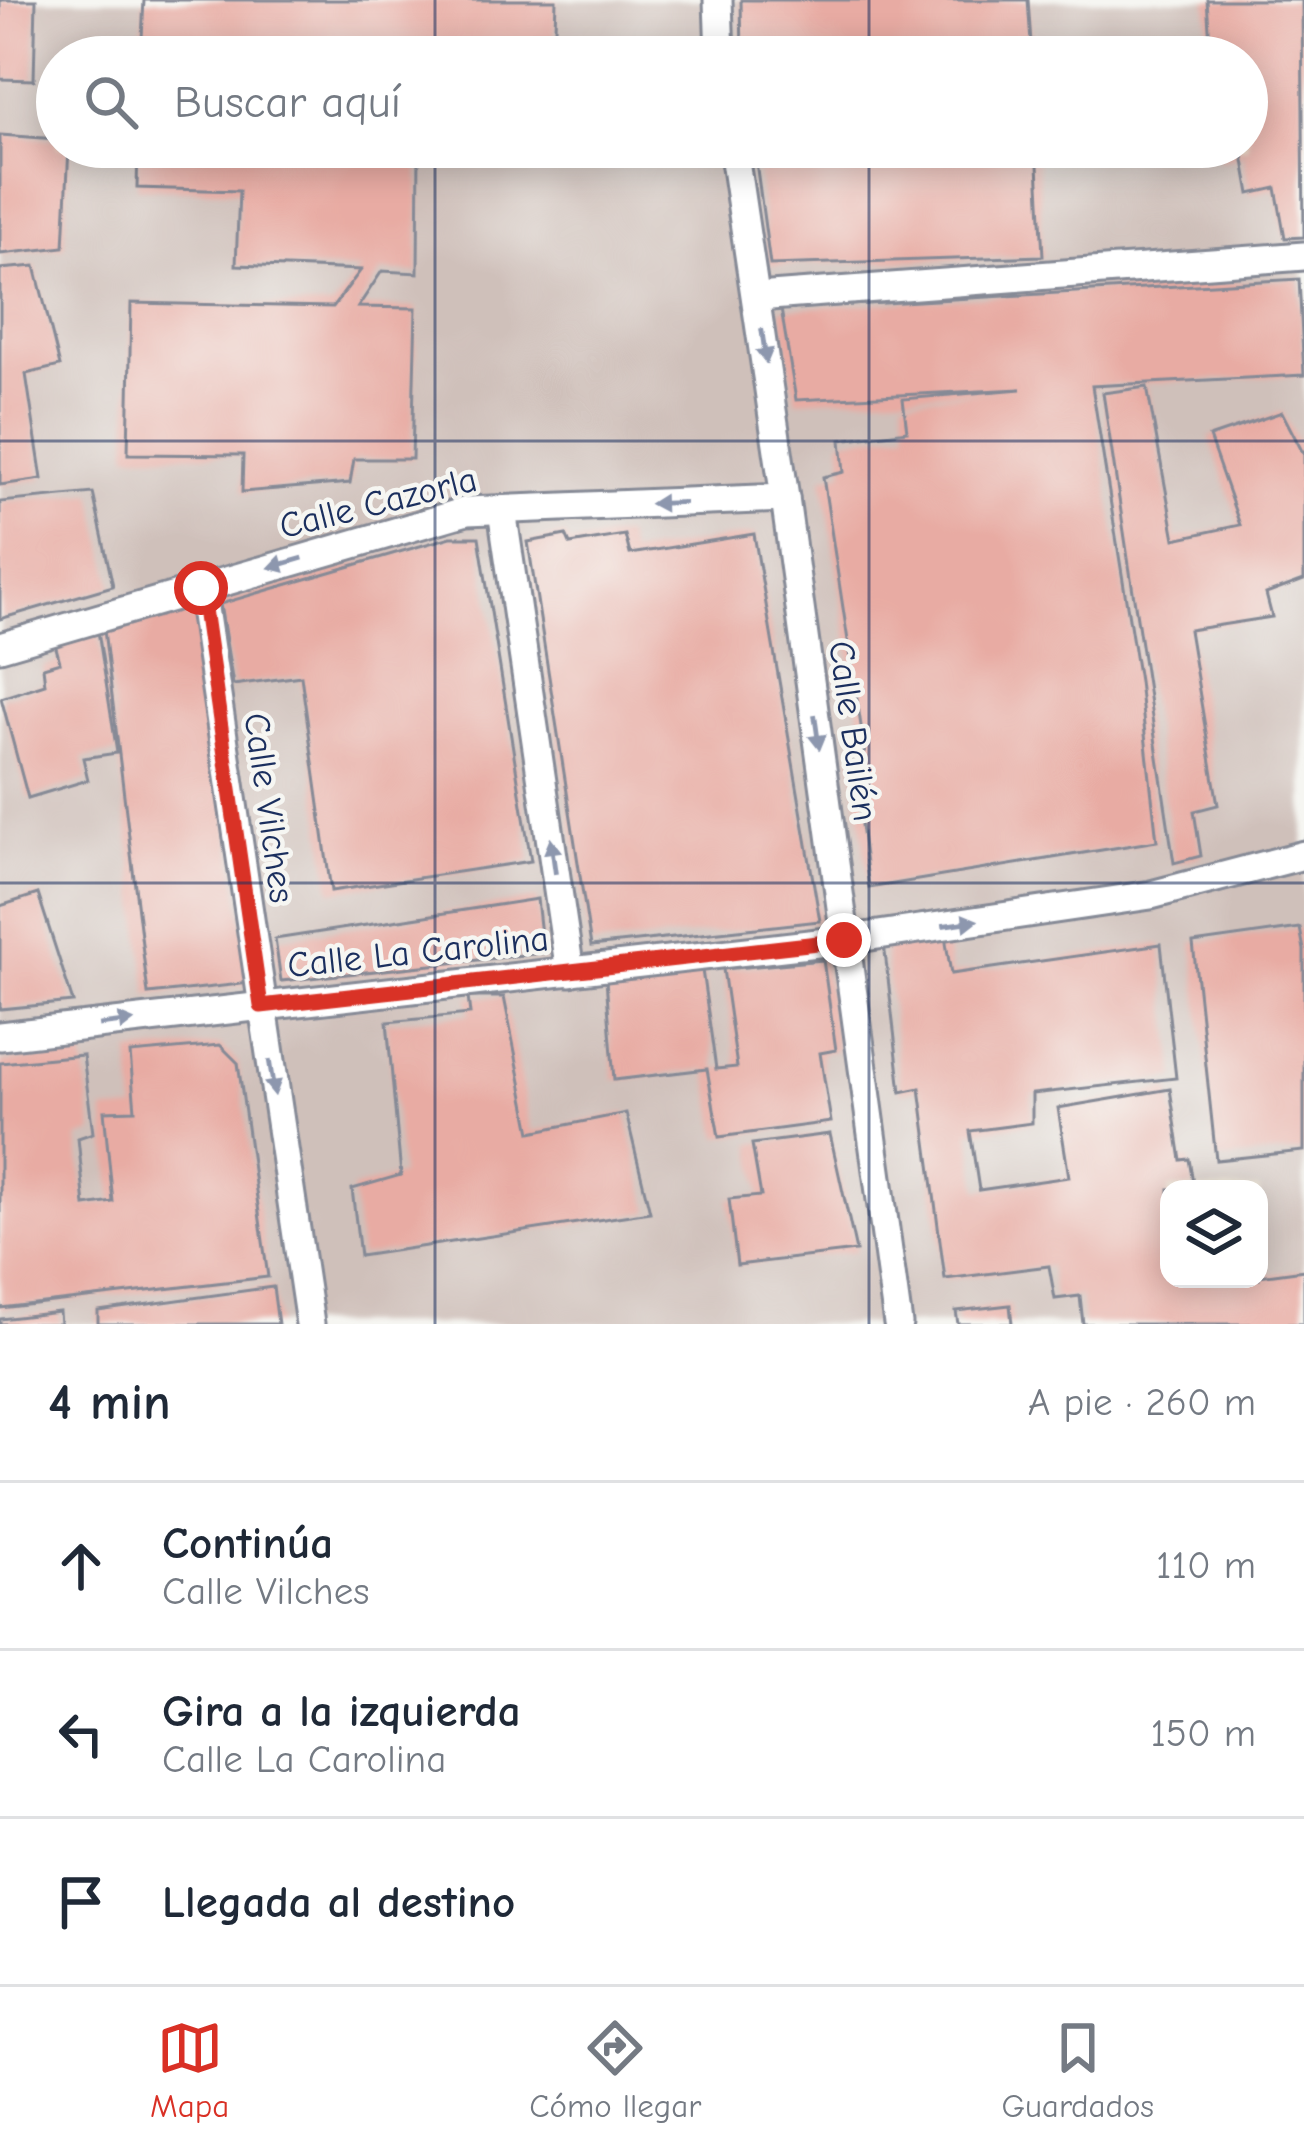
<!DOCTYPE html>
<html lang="es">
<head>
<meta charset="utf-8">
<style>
  body { margin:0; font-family:"Comic Neue",sans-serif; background:#f2f2f3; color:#1f2937 }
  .controls { position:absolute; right:36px; bottom:36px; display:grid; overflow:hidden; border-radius:24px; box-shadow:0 6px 30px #0003 }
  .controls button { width:108px; height:108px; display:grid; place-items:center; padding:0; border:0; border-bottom:3px solid #e0e1e3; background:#fff; color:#1f2937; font:60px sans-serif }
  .stop { position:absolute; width:36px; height:36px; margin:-27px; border:9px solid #d93025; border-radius:50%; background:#fff }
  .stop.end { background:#d93025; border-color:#fff; box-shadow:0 3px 12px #0008 }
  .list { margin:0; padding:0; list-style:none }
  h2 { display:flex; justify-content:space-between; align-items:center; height:156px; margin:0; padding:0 48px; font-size:51px }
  h2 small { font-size:39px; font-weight:400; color:#747a83 }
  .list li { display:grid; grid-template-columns:78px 1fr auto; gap:36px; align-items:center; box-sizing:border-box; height:168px; padding:0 48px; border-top:3px solid #e0e1e3 }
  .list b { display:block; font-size:45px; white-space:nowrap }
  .list p { margin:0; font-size:39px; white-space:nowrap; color:#747a83 }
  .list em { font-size:39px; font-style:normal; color:#747a83 }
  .icon { flex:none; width:66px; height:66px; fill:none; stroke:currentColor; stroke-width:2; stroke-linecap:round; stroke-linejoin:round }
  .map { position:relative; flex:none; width:1304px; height:1324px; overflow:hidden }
  .search { position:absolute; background:#fff; box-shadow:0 6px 30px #0003; left:36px; right:36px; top:36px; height:132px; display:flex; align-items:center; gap:30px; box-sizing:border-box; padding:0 42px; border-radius:66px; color:#747a83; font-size:45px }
  .sheet { height:660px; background:#fff }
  nav { display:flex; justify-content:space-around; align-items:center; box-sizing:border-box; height:168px; border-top:3px solid #e0e1e3; background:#fff; font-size:33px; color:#747a83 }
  nav a { display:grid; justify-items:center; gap:6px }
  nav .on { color:#d93025 }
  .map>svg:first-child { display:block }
</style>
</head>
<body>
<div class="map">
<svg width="1304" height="1324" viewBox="0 0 1304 1324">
  <rect width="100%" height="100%" fill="#f6f6f2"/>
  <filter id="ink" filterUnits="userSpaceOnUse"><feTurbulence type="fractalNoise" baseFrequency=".00833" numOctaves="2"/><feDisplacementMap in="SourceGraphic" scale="24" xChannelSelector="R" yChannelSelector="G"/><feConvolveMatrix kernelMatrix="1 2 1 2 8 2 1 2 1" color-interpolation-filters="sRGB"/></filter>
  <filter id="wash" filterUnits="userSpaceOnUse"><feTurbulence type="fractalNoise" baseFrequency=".004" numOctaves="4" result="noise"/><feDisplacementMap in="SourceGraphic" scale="48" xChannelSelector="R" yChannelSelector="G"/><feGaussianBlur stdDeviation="2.7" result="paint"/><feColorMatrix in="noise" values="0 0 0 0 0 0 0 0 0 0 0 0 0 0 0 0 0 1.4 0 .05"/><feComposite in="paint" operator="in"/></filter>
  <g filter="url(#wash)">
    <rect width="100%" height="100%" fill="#f2e5ce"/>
    <path fill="#cfc0ba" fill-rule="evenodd" d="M0,0H1304V1324H0ZM57,57H1247V147H57ZM1169,1189H1259V1279H1169Z"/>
    <g id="blocks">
      <g fill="#e8aba3">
        <polygon points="0,0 36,0 34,80 0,79"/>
        <polygon points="144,0 556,0 554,57 141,57"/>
        <polygon points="741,0 1028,0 1032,57 742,57"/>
        <polygon points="1207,0 1302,0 1304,237 1285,238 1276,188 1250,194 1243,155 1220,162 1219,147 1247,147 1247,57 1211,57"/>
        <polygon points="0,135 57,139 57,147 69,147 64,247 0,254"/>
        <polygon points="138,147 419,147 418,273 382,271 358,307 416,308 412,459 354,459 350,483 242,492 243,455 128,454 131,303 333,307 361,270 236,265 239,191 137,188"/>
        <polygon points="754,147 1037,147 1043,256 770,265"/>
        <polygon points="35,266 60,366 26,374 42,479 0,485 0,269"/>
        <polygon points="1299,279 1304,375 1092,386 1139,681 1157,841 869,888 852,754 865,752 823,477 844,472 841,440 907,431 903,399 1021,389 796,400 781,309"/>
        <polygon points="1147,387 1175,539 1240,525 1209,437 1282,412 1302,451 1304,451 1304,580 1266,594 1272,617 1189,630 1218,805 1194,811 1201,856 1174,863 1103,393"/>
        <polygon points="93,493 113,586 0,619 0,502"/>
        <polygon points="754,534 820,921 591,946 528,542 566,535 570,544 625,535 630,554"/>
        <polygon points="451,537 479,537 531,861 331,891 301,676 233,685 220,604"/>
        <polygon points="197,606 251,983 148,994 104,630"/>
        <polygon points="98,631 117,753 83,758 88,780 28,798 1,698 45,684 43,667 60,662 55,644"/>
        <polygon points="38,894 73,1002 0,1009 0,906"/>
        <polygon points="537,899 543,953 281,981 275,939"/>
        <polygon points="1300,928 1304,950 1304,1151 1216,1160 1193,943"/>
        <polygon points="945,936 951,974 1161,944 1176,1078 1032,1094 1032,1123 970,1131 979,1190 1069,1177 1058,1108 1170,1089 1181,1160 1189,1159 1194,1189 1169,1189 1169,1279 1207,1279 1207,1282 1259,1279 1259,1276 1304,1270 1304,1324 1083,1324 1080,1296 1055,1299 1049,1266 945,1279 920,1088 901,1092 884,943"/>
        <polygon points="823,960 836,1050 820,1053 831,1122 719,1137 707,1069 614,1080 606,980 702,970 716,1069 737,1067 723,969"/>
        <polygon points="468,997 504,997 531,1132 626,1113 650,1212 360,1256 352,1189 401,1175 387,1022 470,1014"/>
        <polygon points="220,1045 238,1063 268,1277 0,1308 0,1063 83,1055 93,1133 78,1138 85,1206 113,1202 104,1111 135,1110 130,1053"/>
        <polygon points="830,1134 856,1251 737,1265 729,1199 761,1196 752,1144"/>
        <polygon points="273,1287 278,1324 98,1324 98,1311"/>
        <polygon points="1010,1305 1012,1324 958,1324 956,1311"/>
        <polygon points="59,1312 60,1324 0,1324 0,1319"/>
      </g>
    </g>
  </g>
  <g filter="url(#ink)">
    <use href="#blocks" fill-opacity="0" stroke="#868a96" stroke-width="3"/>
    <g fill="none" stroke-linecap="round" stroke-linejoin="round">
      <g stroke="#868a96" stroke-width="33">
        <g id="street">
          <polyline points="718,0 720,57"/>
          <polyline points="733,147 785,498 898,1324"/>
          <polyline points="757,297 1304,256"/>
          <polyline points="502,510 570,972"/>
          <polyline points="201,588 310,1324"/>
          <polyline points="0,647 467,511 785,498"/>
          <polyline points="0,1036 844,940 1151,895 1304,855"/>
        </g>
      </g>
      <use href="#street" stroke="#fff" stroke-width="27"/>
    </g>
    <defs><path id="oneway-solid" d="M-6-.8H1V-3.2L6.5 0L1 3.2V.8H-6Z" transform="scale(3)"/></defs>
    <g fill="#8d97ae">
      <use href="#oneway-solid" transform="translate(764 346) rotate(82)"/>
      <use href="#oneway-solid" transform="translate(668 503) rotate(178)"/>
      <use href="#oneway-solid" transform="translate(286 563) rotate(164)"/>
      <use href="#oneway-solid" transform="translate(817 732) rotate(82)"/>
      <use href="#oneway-solid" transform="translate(553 856) rotate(-98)"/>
      <use href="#oneway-solid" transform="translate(960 923) rotate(-8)"/>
      <use href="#oneway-solid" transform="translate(116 1023) rotate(-7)"/>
      <use href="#oneway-solid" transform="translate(272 1078) rotate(81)"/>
    </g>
  </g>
  <g fill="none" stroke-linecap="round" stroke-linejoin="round" filter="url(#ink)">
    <polyline stroke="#d93025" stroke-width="15" points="201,588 261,1006 844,940"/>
  </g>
  <path fill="none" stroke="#1b2f5e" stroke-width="3" stroke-opacity="0.55" d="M435,0V57M869,0V57M435,147V1324M869,147V1324M0,441H1304M0,883H1304"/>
  <g text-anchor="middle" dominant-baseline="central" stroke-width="9" stroke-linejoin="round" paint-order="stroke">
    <g font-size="36" fill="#1b2f5e" stroke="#f6f6f2">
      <text transform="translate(378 503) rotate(-14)">Calle Cazorla</text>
      <text transform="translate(853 731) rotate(82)">Calle Bailén</text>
      <text transform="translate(269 808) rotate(82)">Calle Vilches</text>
      <text transform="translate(418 952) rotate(-6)">Calle La Carolina</text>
    </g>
  </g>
</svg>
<div class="controls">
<button><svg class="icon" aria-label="layers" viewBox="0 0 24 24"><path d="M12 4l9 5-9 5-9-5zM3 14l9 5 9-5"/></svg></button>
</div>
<div class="stop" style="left:201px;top:588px"></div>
<div class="stop end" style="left:844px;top:940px"></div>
<div class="search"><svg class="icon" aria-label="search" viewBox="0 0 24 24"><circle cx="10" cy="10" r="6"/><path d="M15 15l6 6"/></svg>Buscar aquí</div>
</div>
<section class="sheet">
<h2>4 min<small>A pie · 260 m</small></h2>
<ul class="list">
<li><svg class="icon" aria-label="ahead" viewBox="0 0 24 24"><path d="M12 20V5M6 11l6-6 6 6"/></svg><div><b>Continúa</b><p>Calle Vilches</p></div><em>110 m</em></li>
<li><svg class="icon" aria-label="left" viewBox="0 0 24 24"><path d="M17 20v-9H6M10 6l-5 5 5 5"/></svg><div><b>Gira a la izquierda</b><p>Calle La Carolina</p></div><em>150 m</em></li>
<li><svg class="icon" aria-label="arrive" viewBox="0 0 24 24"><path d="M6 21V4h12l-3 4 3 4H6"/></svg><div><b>Llegada al destino</b></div></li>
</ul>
</section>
<nav>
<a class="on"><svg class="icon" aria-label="map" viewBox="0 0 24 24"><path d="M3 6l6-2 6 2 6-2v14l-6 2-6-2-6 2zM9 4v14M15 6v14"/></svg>Mapa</a>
<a><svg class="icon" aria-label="directions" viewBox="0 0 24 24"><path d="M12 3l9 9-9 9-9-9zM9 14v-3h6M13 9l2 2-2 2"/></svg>Cómo llegar</a>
<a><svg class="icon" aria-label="saved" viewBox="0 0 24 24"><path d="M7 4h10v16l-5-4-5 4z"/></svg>Guardados</a>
</nav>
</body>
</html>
